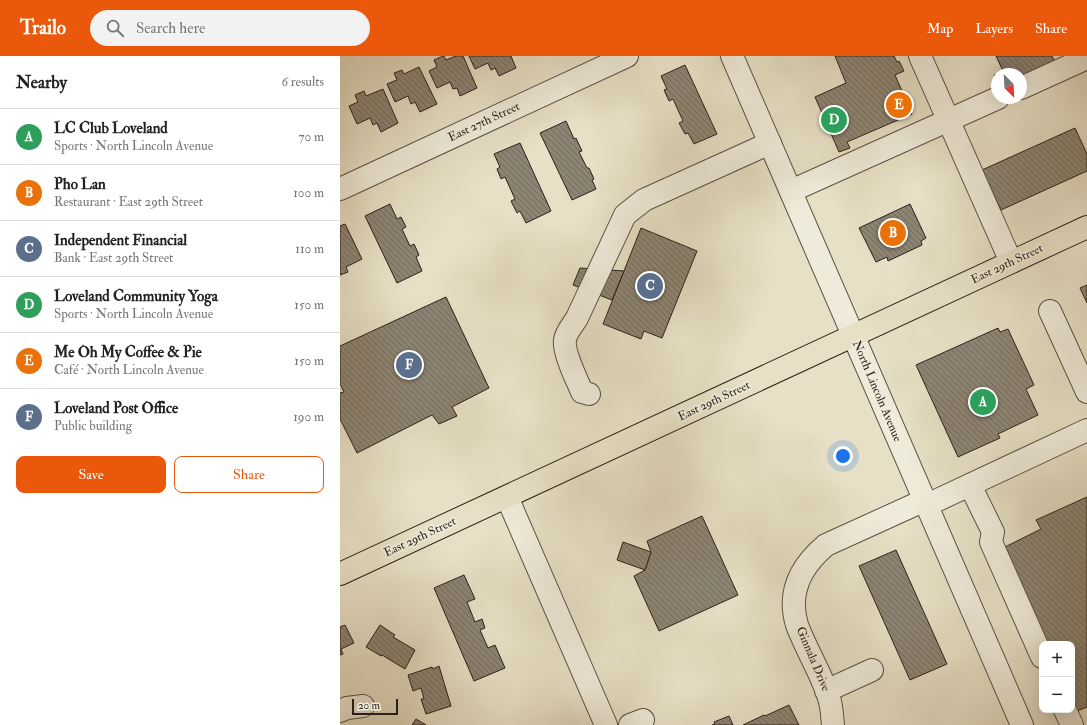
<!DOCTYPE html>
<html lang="en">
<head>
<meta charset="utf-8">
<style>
  body { margin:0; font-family:"IM FELL Double Pica",serif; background:#f2f2f2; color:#222 }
  .controls { position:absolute; right:12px; bottom:12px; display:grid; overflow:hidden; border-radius:8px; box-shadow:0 4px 16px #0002 }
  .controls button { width:36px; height:36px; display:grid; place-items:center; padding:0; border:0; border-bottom:1px solid #e0e0e0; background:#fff; color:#222; font:20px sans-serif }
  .compass { position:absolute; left:651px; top:12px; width:36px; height:36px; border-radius:50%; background:#fff; box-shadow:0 4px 16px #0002; rotate:156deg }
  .scale { position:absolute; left:12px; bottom:10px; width:46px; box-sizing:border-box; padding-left:4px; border:2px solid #2b2019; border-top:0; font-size:11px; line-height:14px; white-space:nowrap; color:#2b2019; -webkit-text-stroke:3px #efebda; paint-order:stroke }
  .you { position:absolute; left:503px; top:400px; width:14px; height:14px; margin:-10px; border:3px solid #fff; border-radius:50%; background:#1a73e8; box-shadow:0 0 0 6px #1a73e833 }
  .badge { display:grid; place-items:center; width:26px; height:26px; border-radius:50%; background:#ea580c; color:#fff; font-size:13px; font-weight:700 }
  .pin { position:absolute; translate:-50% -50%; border:2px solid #fff; box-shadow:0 1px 4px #0006 }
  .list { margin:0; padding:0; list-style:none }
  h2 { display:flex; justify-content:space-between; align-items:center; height:52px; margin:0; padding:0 16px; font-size:17px }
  h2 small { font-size:13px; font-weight:400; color:#767676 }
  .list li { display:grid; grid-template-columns:26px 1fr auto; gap:12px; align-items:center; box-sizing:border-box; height:56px; padding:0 16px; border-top:1px solid #e0e0e0 }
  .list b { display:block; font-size:15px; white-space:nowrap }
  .list p { margin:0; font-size:13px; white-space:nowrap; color:#767676 }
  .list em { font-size:13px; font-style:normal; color:#767676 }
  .actions { display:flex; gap:8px; padding:12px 16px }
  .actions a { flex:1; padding:9px 0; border:1px solid #ea580c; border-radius:8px; text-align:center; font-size:14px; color:#ea580c }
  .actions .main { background:#ea580c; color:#fff }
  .icon { flex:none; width:22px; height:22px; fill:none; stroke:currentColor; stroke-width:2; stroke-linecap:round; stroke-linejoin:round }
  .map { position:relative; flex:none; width:747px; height:669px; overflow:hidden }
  header { display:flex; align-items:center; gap:24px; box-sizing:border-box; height:56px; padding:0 20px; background:#ea580c; color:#fff }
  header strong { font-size:19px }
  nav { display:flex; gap:22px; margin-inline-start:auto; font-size:14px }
  .search { width:280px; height:36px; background:#f2f2f2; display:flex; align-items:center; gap:10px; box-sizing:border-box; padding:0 14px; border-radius:22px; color:#767676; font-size:15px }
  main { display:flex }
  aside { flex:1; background:#fff }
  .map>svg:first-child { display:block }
</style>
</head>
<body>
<header>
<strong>Trailo</strong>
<div class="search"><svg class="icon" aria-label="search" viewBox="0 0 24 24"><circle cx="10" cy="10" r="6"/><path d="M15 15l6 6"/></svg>Search here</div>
<nav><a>Map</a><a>Layers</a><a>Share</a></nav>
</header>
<main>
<aside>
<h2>Nearby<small>6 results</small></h2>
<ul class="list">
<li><span class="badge" style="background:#2e9e5b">A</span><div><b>LC Club Loveland</b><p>Sports · North Lincoln Avenue</p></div><em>70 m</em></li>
<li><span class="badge" style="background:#e8710a">B</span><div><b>Pho Lan</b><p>Restaurant · East 29th Street</p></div><em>100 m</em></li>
<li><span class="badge" style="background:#5c6f8a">C</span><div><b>Independent Financial</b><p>Bank · East 29th Street</p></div><em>110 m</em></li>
<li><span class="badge" style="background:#2e9e5b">D</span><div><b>Loveland Community Yoga</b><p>Sports · North Lincoln Avenue</p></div><em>150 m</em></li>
<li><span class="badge" style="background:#e8710a">E</span><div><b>Me Oh My Coffee &amp; Pie</b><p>Café · North Lincoln Avenue</p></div><em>150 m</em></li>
<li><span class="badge" style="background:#5c6f8a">F</span><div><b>Loveland Post Office</b><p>Public building</p></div><em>190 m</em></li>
</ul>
<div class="actions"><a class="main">Save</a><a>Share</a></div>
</aside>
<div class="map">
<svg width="747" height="669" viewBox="0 0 747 669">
  <defs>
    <pattern id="building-back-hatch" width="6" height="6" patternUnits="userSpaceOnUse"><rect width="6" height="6" fill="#8d8473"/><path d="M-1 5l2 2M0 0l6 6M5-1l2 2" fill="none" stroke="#736c5e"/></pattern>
  </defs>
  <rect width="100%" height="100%" fill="#e7e0c6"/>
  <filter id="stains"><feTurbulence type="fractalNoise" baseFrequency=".005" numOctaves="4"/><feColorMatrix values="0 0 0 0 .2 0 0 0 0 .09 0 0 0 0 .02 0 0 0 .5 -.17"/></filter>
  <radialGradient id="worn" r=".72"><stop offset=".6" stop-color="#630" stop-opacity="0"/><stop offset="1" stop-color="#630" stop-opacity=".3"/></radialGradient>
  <g fill="url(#building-back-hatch)" stroke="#2b2019">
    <polygon points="103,0 104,0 106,4 116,0 123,0 137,32 120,40 117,32 113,33 110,26 97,32 89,15 97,11 94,4"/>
    <polygon points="129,0 171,0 176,12 159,20 155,12 151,14 148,7 135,13"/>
    <polygon points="495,0 554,0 557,6 559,5 564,15 555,19 572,58 507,86 510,92 499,96 475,41 506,27"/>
    <polygon points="656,0 712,0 715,6 681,21 681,18 657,18 657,25 654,19 663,15"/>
    <polygon points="345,9 377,78 354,88 348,77 345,78 339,67 343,65 333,43 329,45 324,34 327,33 321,20"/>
    <polygon points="79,11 97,48 80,56 75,46 71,48 68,40 55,46 47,28 57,24 54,17 62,14 64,18"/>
    <polygon points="43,33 58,67 41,76 37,67 33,69 30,62 17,68 9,50 18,46 15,39 24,35 26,40"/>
    <polygon points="226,65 234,83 236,82 242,95 239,96 247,112 249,112 254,123 252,124 256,133 232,144 200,77"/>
    <polygon points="735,72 747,98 747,115 661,154 642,114"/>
    <polygon points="180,87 211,155 186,167 180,155 177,157 171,145 175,143 165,121 161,123 157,113 160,111 154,98"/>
    <polygon points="50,148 57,163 61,161 66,171 62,173 70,190 74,188 79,199 76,201 82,215 57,227 25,160"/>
    <polygon points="570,148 586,182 581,185 582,189 548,205 547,201 536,206 519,172"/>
    <polygon points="5,168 22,203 6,211 8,216 0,219 0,170"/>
    <polygon points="301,172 357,195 322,282 304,275 301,283 263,268"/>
    <polygon points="240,212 284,215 272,244 233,229"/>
    <polygon points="747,229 747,247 740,232"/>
    <polygon points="106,241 149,332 112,351 117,360 99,368 92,359 17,397 0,363 0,337 4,336 0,328 0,290"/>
    <polygon points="658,272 660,276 668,273 694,329 686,333 698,359 658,378 660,382 618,401 576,309"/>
    <polygon points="747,441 747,651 732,657 732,588 702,588 659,494 701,473 696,464"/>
    <polygon points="362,460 398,539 319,575 294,520 305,514 311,496 307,485"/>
    <polygon points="283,486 311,496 305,514 277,504"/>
    <polygon points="556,494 607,608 570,624 519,510"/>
    <polygon points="124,519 135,543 127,546 135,566 142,563 145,572 140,574 148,592 155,589 165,612 134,625 94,532"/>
    <polygon points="5,569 14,587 1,593 3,598 0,599 0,571"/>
    <polygon points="40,569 55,579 53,581 75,594 65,613 42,599 41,600 26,591"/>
    <polygon points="99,610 111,650 86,658 81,643 84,643 81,632 73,635 68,619 92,611 93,613"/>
    <polygon points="449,649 459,669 403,669 424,659 425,660"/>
    <polygon points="389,660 393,669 372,669 375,668 374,666"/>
    <polygon points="76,663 86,669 72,669"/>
  </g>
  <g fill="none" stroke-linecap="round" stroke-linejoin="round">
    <g stroke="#5a5044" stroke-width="24">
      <g id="minor">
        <polyline points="392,0 682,669"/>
        <polyline points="580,0 671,206"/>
        <polyline points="681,32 747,2"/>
        <polyline points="0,133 287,0"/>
        <polyline points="451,135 658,42"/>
        <polyline points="710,255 747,336"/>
        <path d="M249,338L242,336C237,324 223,296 225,284C226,276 233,269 237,262L285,159L304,144L430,87"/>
        <polyline points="630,429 653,476 651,486 702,601"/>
        <polyline points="167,441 266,669"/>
        <polyline points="587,449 747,374"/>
        <polyline points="486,635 532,614"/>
        <polyline points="725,654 732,669"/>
        <polyline points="0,655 7,652 23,650"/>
        <polyline points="290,669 303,664"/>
        <path d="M493,669C492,660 492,651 489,642C487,634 483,627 480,619C473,604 463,585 457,569C447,536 461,510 486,489L585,444"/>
      </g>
    </g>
    <g stroke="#2b2019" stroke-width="24">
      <polyline id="major" points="0,518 747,171"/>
    </g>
    <use href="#minor" stroke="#efebda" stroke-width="22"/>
    <use href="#major" stroke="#e7e0c6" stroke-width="22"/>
  </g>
  <g text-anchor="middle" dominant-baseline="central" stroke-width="3.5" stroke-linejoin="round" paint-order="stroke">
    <g font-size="12" fill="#2b2019" stroke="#efebda">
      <text transform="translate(144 66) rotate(-25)">East 27th Street</text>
      <text transform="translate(667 208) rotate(-25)">East 29th Street</text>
      <text transform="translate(537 335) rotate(67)">North Lincoln Avenue</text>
      <text transform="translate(374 345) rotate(-25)">East 29th Street</text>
      <text transform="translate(80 481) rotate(-25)">East 29th Street</text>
      <text transform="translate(473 603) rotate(67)">Ginnala Drive</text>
    </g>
  </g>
  <rect width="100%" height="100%" filter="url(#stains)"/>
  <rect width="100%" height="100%" fill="url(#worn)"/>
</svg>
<div class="controls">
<button>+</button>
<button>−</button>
</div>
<svg class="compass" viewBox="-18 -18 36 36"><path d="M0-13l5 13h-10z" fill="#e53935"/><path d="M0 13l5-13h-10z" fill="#767676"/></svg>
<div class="scale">20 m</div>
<div class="you"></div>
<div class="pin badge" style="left:643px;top:346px;background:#2e9e5b">A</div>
<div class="pin badge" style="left:553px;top:177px;background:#e8710a">B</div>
<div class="pin badge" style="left:310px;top:230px;background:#5c6f8a">C</div>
<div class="pin badge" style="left:494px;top:64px;background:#2e9e5b">D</div>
<div class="pin badge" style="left:559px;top:49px;background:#e8710a">E</div>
<div class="pin badge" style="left:69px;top:309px;background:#5c6f8a">F</div>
</div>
</main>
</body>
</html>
